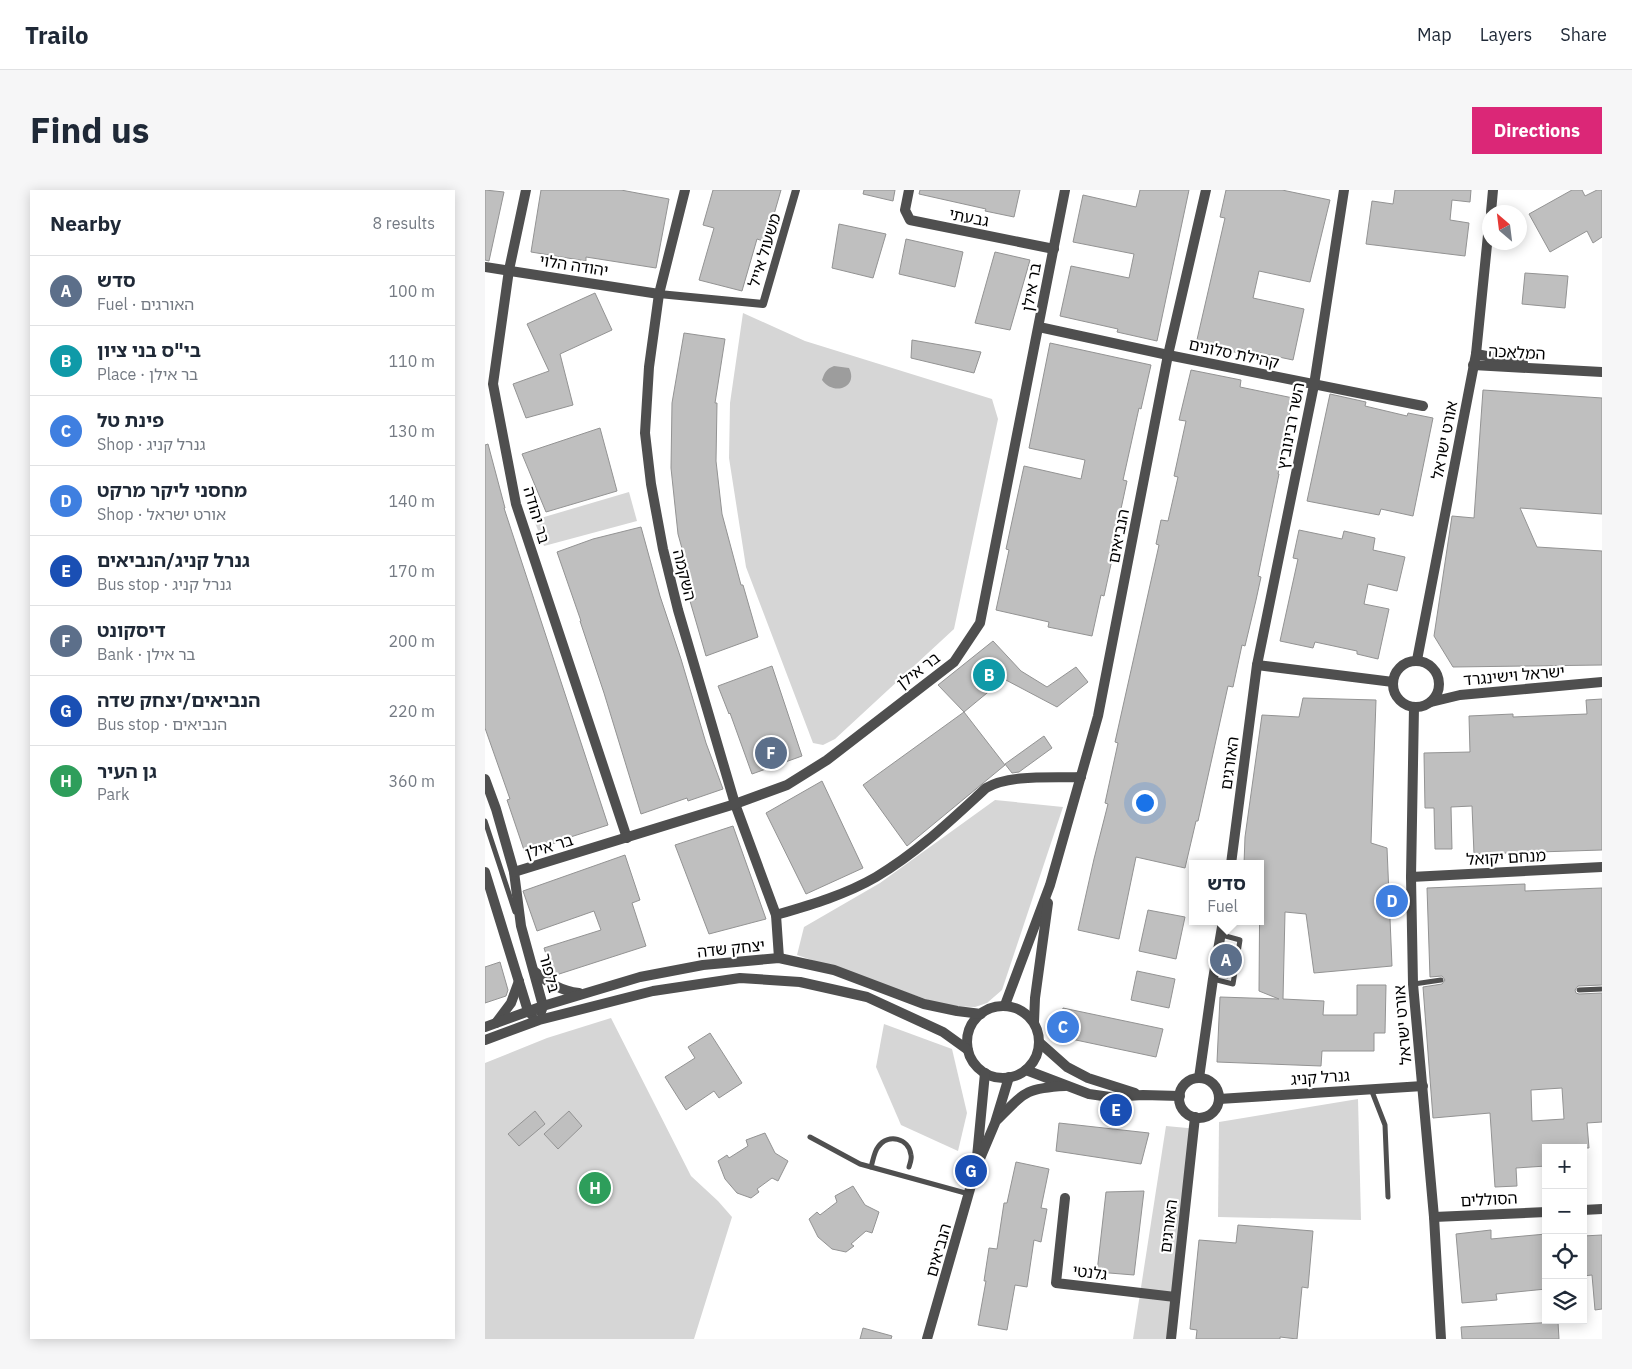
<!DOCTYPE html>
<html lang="en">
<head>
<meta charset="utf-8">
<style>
  body { margin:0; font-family:"IBM Plex Sans","Noto Sans Hebrew",sans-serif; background:#f6f6f7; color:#1f2937 }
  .controls { position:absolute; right:15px; bottom:15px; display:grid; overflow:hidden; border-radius:0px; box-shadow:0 2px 12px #0003 }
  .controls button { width:45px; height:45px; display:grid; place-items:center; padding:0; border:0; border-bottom:1px solid #e0e1e3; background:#fff; color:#1f2937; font:25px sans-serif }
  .compass { position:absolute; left:997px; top:15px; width:45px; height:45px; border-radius:50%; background:#fff; box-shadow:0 2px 12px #0003; rotate:332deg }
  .you { position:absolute; left:659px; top:612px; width:18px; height:18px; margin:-12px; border:4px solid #fff; border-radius:50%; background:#1a73e8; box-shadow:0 0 0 8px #1a73e833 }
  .badge { display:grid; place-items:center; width:32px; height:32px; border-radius:50%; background:#db2777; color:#fff; font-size:16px; font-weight:700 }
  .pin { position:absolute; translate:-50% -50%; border:2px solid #fff; box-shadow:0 1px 5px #0006 }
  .popup { position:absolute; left:704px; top:670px; width:75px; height:65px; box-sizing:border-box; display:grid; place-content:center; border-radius:0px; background:#fff; filter:drop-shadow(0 1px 4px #0005); font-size:16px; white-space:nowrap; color:#747a83 }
  .popup b { font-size:19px; color:#1f2937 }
  .popup::after { content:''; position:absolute; left:50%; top:100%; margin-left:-10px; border:10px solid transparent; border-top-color:#fff }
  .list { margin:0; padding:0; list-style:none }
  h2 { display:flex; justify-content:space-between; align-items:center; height:65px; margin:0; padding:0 20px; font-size:21px }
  h2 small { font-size:16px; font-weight:400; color:#747a83 }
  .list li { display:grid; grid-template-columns:32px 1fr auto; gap:15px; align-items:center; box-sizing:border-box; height:70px; padding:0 20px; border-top:1px solid #e0e1e3 }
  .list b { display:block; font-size:19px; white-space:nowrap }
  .list p { margin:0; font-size:16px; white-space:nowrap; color:#747a83 }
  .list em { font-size:16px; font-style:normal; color:#747a83 }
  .icon { flex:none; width:28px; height:28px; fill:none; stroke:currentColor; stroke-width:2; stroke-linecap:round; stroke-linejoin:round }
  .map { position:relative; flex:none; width:1117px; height:1149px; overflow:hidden; border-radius:0px }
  header { display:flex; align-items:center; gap:30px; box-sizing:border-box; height:70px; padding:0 25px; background:#fff; border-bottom:1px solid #e0e1e3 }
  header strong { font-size:24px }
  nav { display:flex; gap:28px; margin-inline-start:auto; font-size:18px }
  .intro { display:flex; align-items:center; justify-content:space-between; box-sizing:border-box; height:120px; padding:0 30px }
  h1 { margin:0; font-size:35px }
  .button { padding:12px 22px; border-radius:0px; background:#db2777; color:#fff; font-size:18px; font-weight:700 }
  main { display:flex; gap:30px; padding:0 30px }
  aside { flex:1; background:#fff; border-radius:0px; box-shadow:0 2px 12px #0003 }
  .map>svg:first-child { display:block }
</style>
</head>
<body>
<header>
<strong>Trailo</strong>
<nav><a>Map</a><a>Layers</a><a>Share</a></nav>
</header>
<div class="intro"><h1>Find us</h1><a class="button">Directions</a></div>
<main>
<aside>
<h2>Nearby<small>8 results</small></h2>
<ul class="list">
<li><span class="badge" style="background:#5c6f8a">A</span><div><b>סדש</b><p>Fuel · האורגים</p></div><em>100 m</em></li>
<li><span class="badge" style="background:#0f9aa8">B</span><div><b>בי&quot;ס בני ציון</b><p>Place · בר אילן</p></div><em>110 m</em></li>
<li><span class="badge" style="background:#3f7fe0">C</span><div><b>פינת טל</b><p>Shop · גנרל קניג</p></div><em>130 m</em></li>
<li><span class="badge" style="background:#3f7fe0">D</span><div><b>מחסני ליקר מרקט</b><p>Shop · אורט ישראל</p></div><em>140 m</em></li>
<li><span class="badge" style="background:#1a4fb4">E</span><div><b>גנרל קניג/הנביאים</b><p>Bus stop · גנרל קניג</p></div><em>170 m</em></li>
<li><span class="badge" style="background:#5c6f8a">F</span><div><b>דיסקונט</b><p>Bank · בר אילן</p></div><em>200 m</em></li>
<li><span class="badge" style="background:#1a4fb4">G</span><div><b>הנביאים/יצחק שדה</b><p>Bus stop · הנביאים</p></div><em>220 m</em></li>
<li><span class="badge" style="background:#2e9e5b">H</span><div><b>גן העיר</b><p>Park</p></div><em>360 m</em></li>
</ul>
</aside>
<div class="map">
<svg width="1117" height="1149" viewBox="0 0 1117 1149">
  <rect width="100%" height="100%" fill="#fff"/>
  <g fill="#d6d6d6">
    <polygon points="258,123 320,151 507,209 513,229 469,439 350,549 338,555 328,553 261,377 244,268 245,213"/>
    <polygon points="144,302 152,331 59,356 49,330"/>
    <polygon points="510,610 578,617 517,800 502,813 490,817 461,816 312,765 319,737 395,693"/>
    <polygon points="126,828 206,986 233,1011 247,1027 209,1149 0,1149 0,873 62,848"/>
    <polygon points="399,834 467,859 482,923 473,961 416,935 391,877"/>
    <polygon points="873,909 876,1030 733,1027 734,932"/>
    <polygon points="681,936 713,939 683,1149 648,1149"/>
  </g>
  <path fill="#9d9d9d" d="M349,176L364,178C374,198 348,206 337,190C340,182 341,179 349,176Z"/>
  <g fill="#bfbfbf" stroke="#939393" fill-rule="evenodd">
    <polygon points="0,0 19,2 4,71 0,70"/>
    <polygon points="56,0 136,0 184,9 171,78 101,67 101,71 46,62"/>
    <polygon points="228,0 296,0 281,52 272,49 257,101 214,90 229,38 218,35"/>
    <polygon points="379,0 410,0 408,11 378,4"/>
    <polygon points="435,0 535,0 529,27 500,21 501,19 434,4"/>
    <polygon points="655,0 704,0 672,151 632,142 633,139 575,126 586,76 644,88 649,64 588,52 598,5 651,17"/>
    <polygon points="741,0 797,0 845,10 825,92 774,81 768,108 819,119 808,170 756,159 754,163 711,154 740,28 735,27"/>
    <polygon points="910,0 986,0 985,12 967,10 965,30 984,33 980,66 881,54 887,11 908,14"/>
    <polygon points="1087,0 1097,0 1100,6 1112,0 1117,0 1117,47 1108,53 1102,41 1065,62 1044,24"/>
    <polygon points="354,34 401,44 388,88 347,78"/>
    <polygon points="421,49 478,62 470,97 414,84"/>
    <polygon points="510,62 545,70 525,140 490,133"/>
    <polygon points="1040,83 1083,86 1080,118 1037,114"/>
    <polygon points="110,103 127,140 75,164 88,215 41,228 28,194 64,181 42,134"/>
    <polygon points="199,143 240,149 230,213 232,213 231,271 237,324 256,395 258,395 273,447 221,466 205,411 211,409 193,344 186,278 187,213"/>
    <polygon points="427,150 496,162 489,183 426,168"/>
    <polygon points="565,153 666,175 656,219 654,218 638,290 642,291 628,356 630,356 619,406 616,405 607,446 563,437 564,432 511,420 524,360 521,359 539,276 596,289 600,270 544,258"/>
    <polygon points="706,180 756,190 755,197 808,208 797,256 799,256 793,284 794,284 773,386 776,387 771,410 760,456 757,455 748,497 743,496 713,631 711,631 700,678 651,667 634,749 593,740 609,669 623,614 620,613 633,553 630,552 674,355 671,354 676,330 683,331 693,287 689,286 701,231 694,230"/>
    <polygon points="998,200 1117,208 1117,324 1035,318 1052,357 1117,361 1117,475 968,477 949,446 967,326 989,328"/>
    <polygon points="845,204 881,212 880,216 922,226 923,223 948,228 928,326 896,319 894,325 822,311"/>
    <polygon points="115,238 132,301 61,322 37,264"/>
    <polygon points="3,254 20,318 19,318 123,635 73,651 73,652 40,663 22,610 25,609 0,538 0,255"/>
    <polygon points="156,337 175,406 196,469 221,553 238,599 203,611 202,608 156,624 119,503 95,431 96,431 72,362 108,349"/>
    <polygon points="814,340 857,349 859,341 890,348 888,360 920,367 912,401 883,394 879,414 904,419 893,469 872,464 872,461 830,452 828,458 795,451 813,369 808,368"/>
    <polygon points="508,451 536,481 562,497 591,477 603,492 572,517 519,489 479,522 453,495"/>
    <polygon points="287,476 317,566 267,584 245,523 244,524 233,496"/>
    <polygon points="818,508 891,510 886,653 902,658 907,776 829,783 821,724 800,722 798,809 839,811 838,825 872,825 872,795 901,795 900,843 889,843 889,861 837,861 836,876 732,872 735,807 794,809 774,801 775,674 759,674 760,647 777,525 814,527"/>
    <polygon points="1117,509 1117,660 989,664 987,616 966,617 967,659 950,659 949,618 940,618 939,563 985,562 984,526 1028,524 1028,527 1102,524 1101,510"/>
    <polygon points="479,522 520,575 422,656 378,595"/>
    <polygon points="559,546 567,558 534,582 527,583 520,574"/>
    <polygon points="337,591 378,678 321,704 281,623"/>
    <polygon points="248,636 281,729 224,744 190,655"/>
    <polygon points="140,665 155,710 147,713 161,756 68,786 59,758 116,740 109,721 52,741 38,701"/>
    <path d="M1040,694V701L1117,698V795L1093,796L1090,800L1091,803L1094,804L1117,803V932L1102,933L1104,958H1061V976L1031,978L1032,996L1010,997L1005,923L948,928L938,797L957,794L960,790L957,786L945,787L942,698ZM1077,898L1079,929L1047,931L1046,900Z"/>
    <polygon points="663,720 700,727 691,769 654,761"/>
    <polygon points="741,753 750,755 743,788 735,786"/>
    <polygon points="15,772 23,800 21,806 0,813 0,777"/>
    <polygon points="652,781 690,789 684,818 646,810"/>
    <polygon points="578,818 678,839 671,867 572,846"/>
    <polygon points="225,843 257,893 234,908 229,901 201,920 180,887 210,868 203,857"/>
    <polygon points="50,921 60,934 34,956 23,944"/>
    <polygon points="84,921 97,936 73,959 59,944"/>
    <polygon points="574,933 664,943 656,974 571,961"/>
    <polygon points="280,943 290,963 303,971 293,991 287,988 272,999 274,1002 266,1008 252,1003 240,989 233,971 242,965 244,968 263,956 261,950"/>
    <polygon points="531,972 564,979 556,1018 562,1019 556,1052 549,1050 542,1097 530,1095 522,1140 493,1135 501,1091 499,1091 504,1058 512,1059 519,1013 522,1013"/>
    <polygon points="368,996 380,1015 394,1022 387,1043 381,1041 366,1054 369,1056 361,1062 347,1059 333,1047 324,1029 332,1022 335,1025 352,1012 350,1006"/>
    <polygon points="659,1001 649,1085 612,1082 621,1002"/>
    <polygon points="753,1035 828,1041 823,1098 817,1097 812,1149 795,1147 795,1149 711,1149 712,1140 705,1139 714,1050 751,1053"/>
    <polygon points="1006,1040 1006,1049 1061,1044 1061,1099 1011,1104 1012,1110 977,1113 971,1044"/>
    <polygon points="1117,1045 1117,1119 1110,1120 1107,1085 1098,1086 1098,1046"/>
    <polygon points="1073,1132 1074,1149 977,1149 976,1137"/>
    <polygon points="378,1138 407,1146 406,1149 375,1149"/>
  </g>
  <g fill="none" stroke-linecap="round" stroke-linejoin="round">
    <g stroke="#4f4f4f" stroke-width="5">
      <polyline points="0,631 30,722"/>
      <polyline points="728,789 748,794 755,750 737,745"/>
      <polyline points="929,794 956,790"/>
      <polyline points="1094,800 1117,799"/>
      <polyline points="886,899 900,935 903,1007"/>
      <polyline points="325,947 375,974 484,1004"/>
      <path d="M386,977C388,971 389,962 393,957C403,943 424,948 426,965C427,969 425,973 424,977"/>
    </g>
    <polyline stroke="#4f4f4f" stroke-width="8" points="174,104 278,114 311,0"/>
    <g stroke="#4f4f4f" stroke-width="10">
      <polyline points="41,0 24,80 8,194 31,314 142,648"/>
      <polyline points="200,0 174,104 164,177 160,243 166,294 178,359 193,420 250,614 291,725 294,768"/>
      <polyline points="424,0 420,20 425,30 569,59"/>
      <polyline points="1006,22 1008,0"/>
      <polyline points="0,77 174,104"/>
      <polyline points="554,137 683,165 938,216"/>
      <polyline points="991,164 1038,173"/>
      <polyline points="988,175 1117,182"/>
      <polyline points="932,470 991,164 1004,35"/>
      <circle cx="931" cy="494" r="23"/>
      <polyline points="772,475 908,492"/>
      <polyline points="946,512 975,505 1117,492"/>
      <polyline points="929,517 926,687 928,794 949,1027 956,1149"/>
      <polyline points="746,674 772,475 829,195 859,0"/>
      <polyline points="926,687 1117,677"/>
      <path d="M291,725C325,715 360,705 391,687C433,662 465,631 501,598C524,584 568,588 596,587"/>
      <polyline points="520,815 565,695 613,526 683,165 721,0"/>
      <polyline points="549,832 550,808 563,713"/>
      <polyline points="555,853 582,877 603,888 650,903"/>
      <polyline points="541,880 604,904 625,907 658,905 695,906"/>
      <polyline points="714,888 728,789 738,731"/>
      <circle cx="714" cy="908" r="20"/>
      <polyline points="734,909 938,896"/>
      <polyline points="580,1008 571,1093 690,1107"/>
      <polyline points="1098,1020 1117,1019"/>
      <polyline points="949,1027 1061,1022"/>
      <polyline points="686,1149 710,927"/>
    </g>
    <g stroke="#4f4f4f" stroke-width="10">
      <polyline points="0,589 11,619 29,682 36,736 58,816 56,822"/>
      <polyline points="0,682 43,821 47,825"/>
      <polyline points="29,682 250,614 302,595 342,570 469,472 495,433 580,0"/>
      <path d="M50,782C64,793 76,801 94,803"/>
      <circle cx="518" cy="852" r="36"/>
      <polyline points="11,833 26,813 34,791"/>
      <polyline points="0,837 58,816 155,787 218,775 294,768 349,780 439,814 472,821 496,824"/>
      <polyline points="0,850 54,830 168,801 255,788 315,792 382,807 458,842 483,860"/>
      <path d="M512,930C539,903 540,898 580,896"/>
      <polyline points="492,967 500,883"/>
      <polyline points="442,1149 491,978 510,933 524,887"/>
    </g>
  </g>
  <g text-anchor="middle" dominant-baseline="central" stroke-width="4.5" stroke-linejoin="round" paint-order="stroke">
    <g font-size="16" fill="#000" stroke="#fff">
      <text transform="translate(484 27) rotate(11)">גבעתי</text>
      <text transform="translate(279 60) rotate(-73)">משעול אייל</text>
      <text transform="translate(89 75) rotate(9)">יהודה הלוי</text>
      <text transform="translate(546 97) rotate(-80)">בר אילן</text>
      <text transform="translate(1032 162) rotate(3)">המלאכה</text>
      <text transform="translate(749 163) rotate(12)">קהילת סלונים</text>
      <text transform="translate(805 236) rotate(-79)">השר רבינוביץ</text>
      <text transform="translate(959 250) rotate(-79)">אורט ישראל</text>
      <text transform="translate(52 325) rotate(74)">בר יהודה</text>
      <text transform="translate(633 346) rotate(-79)">הנביאים</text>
      <text transform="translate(200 385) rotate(76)">השקמה</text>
      <text transform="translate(433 480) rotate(-37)">בר אילן</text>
      <text transform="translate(1029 485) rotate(-5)">ישראל וישינגרד</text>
      <text transform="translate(744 573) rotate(-82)">האורגים</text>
      <text transform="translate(64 656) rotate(-17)">בר אילן</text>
      <text transform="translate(1021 667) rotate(-3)">מנחם יקואל</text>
      <text transform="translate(246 758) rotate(-6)">יצחק שדה</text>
      <text transform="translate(65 783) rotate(75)">בלפור</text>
      <text transform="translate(917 835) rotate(-95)">אורט ישראל</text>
      <text transform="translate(835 887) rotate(-4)">גנרל קניג</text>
      <text transform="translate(1004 1009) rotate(-3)">הסוללים</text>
      <text transform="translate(683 1036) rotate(-83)">האורגים</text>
      <text transform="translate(453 1060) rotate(-74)">הנביאים</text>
      <text transform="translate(605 1082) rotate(7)">גלנטי</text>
    </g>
  </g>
</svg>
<div class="controls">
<button>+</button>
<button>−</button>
<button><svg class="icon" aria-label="locate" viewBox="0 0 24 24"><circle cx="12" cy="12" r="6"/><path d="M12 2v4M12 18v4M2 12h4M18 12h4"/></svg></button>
<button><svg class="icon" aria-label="layers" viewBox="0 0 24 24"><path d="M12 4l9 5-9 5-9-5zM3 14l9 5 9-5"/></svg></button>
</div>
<svg class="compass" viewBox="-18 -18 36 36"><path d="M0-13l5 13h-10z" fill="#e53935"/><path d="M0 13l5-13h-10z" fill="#747a83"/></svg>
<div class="you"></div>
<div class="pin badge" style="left:741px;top:770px;background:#5c6f8a">A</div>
<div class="popup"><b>סדש</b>Fuel</div>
<div class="pin badge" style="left:504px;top:485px;background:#0f9aa8">B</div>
<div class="pin badge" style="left:578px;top:837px;background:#3f7fe0">C</div>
<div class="pin badge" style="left:907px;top:711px;background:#3f7fe0">D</div>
<div class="pin badge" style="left:631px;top:920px;background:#1a4fb4">E</div>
<div class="pin badge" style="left:286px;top:563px;background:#5c6f8a">F</div>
<div class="pin badge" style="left:486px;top:981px;background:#1a4fb4">G</div>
<div class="pin badge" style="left:110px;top:998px;background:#2e9e5b">H</div>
</div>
</main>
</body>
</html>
